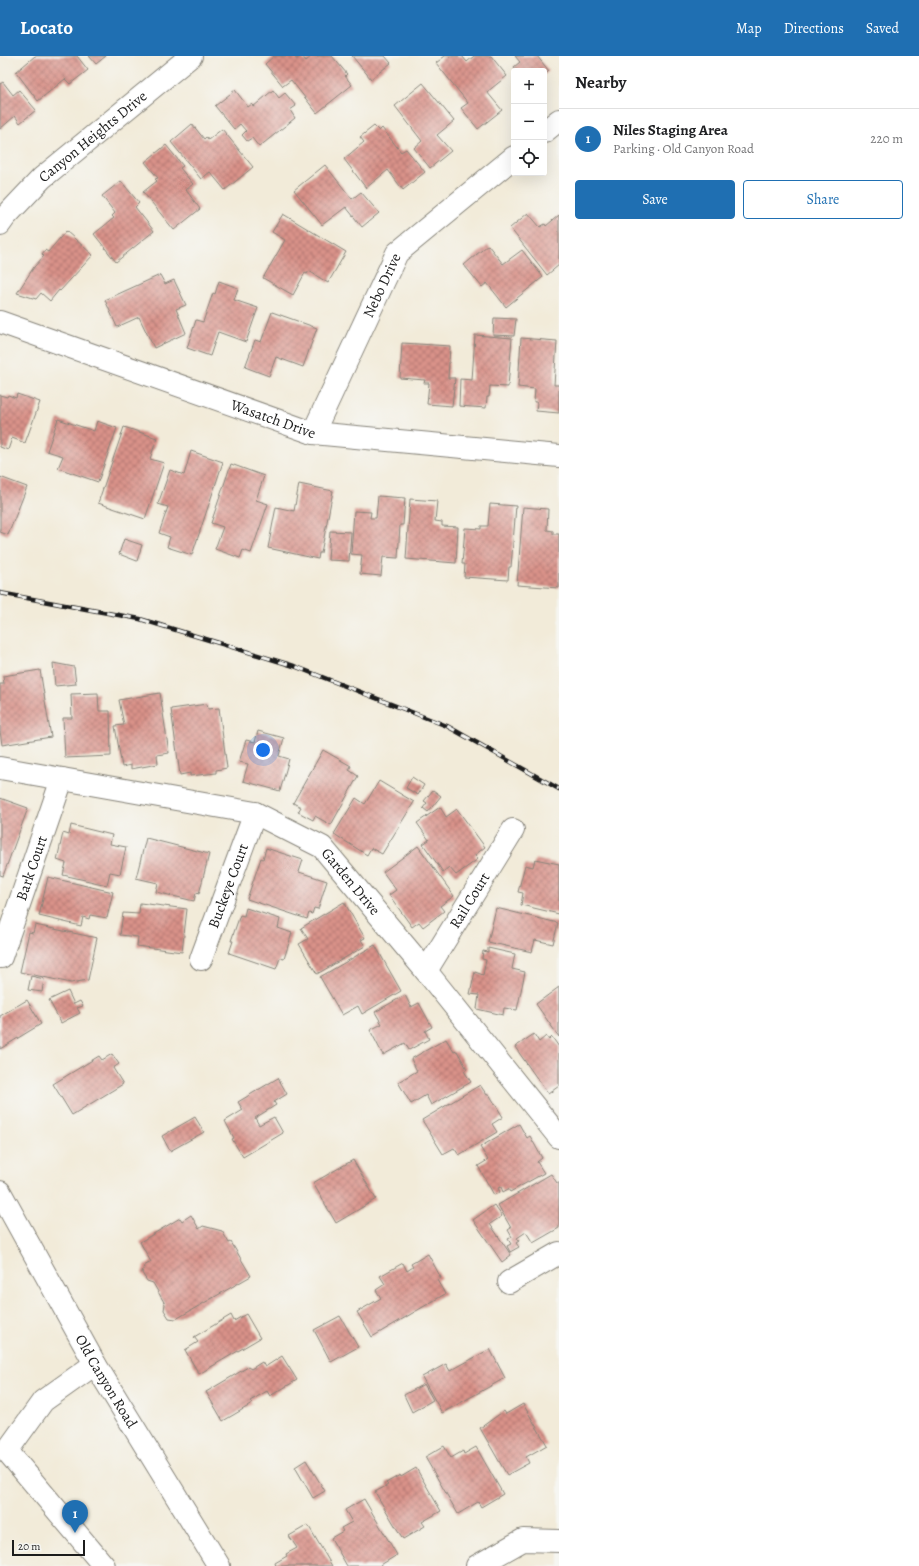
<!DOCTYPE html>
<html lang="en">
<head>
<meta charset="utf-8">
<style>
  body { margin:0; font-family:Alegreya,serif; background:#f2f2f2; color:#202124 }
  .controls { position:absolute; right:12px; top:12px; display:grid; overflow:hidden; border-radius:4px; box-shadow:0 4px 16px #0002 }
  .controls button { width:36px; height:36px; display:grid; place-items:center; padding:0; border:0; border-bottom:1px solid #e0e0e0; background:#fff; color:#202124; font:20px sans-serif }
  .scale { position:absolute; left:12px; bottom:10px; width:73px; box-sizing:border-box; padding-left:4px; border:2px solid #1c1c1c; border-top:0; font-size:11px; line-height:14px; white-space:nowrap; color:#1c1c1c; -webkit-text-stroke:3px #f6f6f2; paint-order:stroke }
  .you { position:absolute; left:263px; top:694px; width:14px; height:14px; margin:-10px; border:3px solid #fff; border-radius:50%; background:#1a73e8; box-shadow:0 0 0 6px #1a73e833 }
  .badge { display:grid; place-items:center; width:26px; height:26px; border-radius:50%; background:#1f6fb2; color:#fff; font-size:13px; font-weight:700 }
  .pin { position:absolute; translate:-50% -33px; filter:drop-shadow(0 1px 2px #0008) }
  .pin::after { content:''; position:absolute; top:21px; width:14px; height:12px; background:inherit; clip-path:polygon(0 0,100% 0,50% 100%) }
  .list { margin:0; padding:0; list-style:none }
  h2 { display:flex; justify-content:space-between; align-items:center; height:52px; margin:0; padding:0 16px; font-size:17px }
  h2 small { font-size:13px; font-weight:400; color:#757577 }
  .list li { display:grid; grid-template-columns:26px 1fr auto; gap:12px; align-items:center; box-sizing:border-box; height:60px; padding:0 16px; border-top:1px solid #e0e0e0 }
  .list b { display:block; font-size:15px; white-space:nowrap }
  .list p { margin:0; font-size:13px; white-space:nowrap; color:#757577 }
  .list em { font-size:13px; font-style:normal; color:#757577 }
  .actions { display:flex; gap:8px; padding:12px 16px }
  .actions a { flex:1; padding:9px 0; border:1px solid #1f6fb2; border-radius:4px; text-align:center; font-size:14px; color:#1f6fb2 }
  .actions .main { background:#1f6fb2; color:#fff }
  .icon { flex:none; width:22px; height:22px; fill:none; stroke:currentColor; stroke-width:2; stroke-linecap:round; stroke-linejoin:round }
  .map { position:relative; flex:none; width:559px; height:1510px; overflow:hidden }
  header { display:flex; align-items:center; gap:24px; box-sizing:border-box; height:56px; padding:0 20px; background:#1f6fb2; color:#fff }
  header strong { font-size:19px }
  nav { display:flex; gap:22px; margin-inline-start:auto; font-size:14px }
  main { display:flex }
  aside { flex:1; background:#fff }
  .map>svg:first-child { display:block }
</style>
</head>
<body>
<header>
<strong>Locato</strong>
<nav><a>Map</a><a>Directions</a><a>Saved</a></nav>
</header>
<main>
<div class="map">
<svg width="559" height="1510" viewBox="0 0 559 1510">
  <defs>
    <pattern id="building-cross-hatch" width="8" height="8" patternUnits="userSpaceOnUse"><rect width="8" height="8" fill="#d99289"/><path d="M0 0l8 8M0 8l8-8" fill="none" stroke="#af766f"/></pattern>
  </defs>
  <rect width="100%" height="100%" fill="#f6f6f2"/>
  <filter id="ink" filterUnits="userSpaceOnUse"><feTurbulence type="fractalNoise" baseFrequency=".025" numOctaves="2"/><feDisplacementMap in="SourceGraphic" scale="8" xChannelSelector="R" yChannelSelector="G"/><feConvolveMatrix kernelMatrix="1 2 1 2 8 2 1 2 1" color-interpolation-filters="sRGB"/></filter>
  <filter id="wash" filterUnits="userSpaceOnUse"><feTurbulence type="fractalNoise" baseFrequency=".012" numOctaves="4" result="noise"/><feDisplacementMap in="SourceGraphic" scale="16" xChannelSelector="R" yChannelSelector="G"/><feGaussianBlur stdDeviation="0.9" result="paint"/><feColorMatrix in="noise" values="0 0 0 0 0 0 0 0 0 0 0 0 0 0 0 0 0 1.4 0 .05"/><feComposite in="paint" operator="in"/></filter>
  <g filter="url(#wash)">
    <rect width="100%" height="100%" fill="#f2ebd9"/>
    <g id="blocks">
      <g fill="url(#building-cross-hatch)">
        <polygon points="35,0 77,0 88,14 70,28 65,23 38,45 16,16"/>
        <polygon points="89,0 106,0 96,8"/>
        <polygon points="274,0 294,0 296,3 302,0 306,5 312,0 332,0 347,18 345,20 352,29 317,57 291,24 283,30 265,8"/>
        <polygon points="352,0 385,0 391,7 371,23"/>
        <polygon points="445,0 462,0 467,6 474,0 491,0 507,20 487,36 502,54 478,73 461,52 468,47 436,7"/>
        <polygon points="515,0 537,0 549,15 544,19 544,15 517,15 514,11 520,6"/>
        <polygon points="3,26 13,39 19,34 36,54 20,67 15,60 0,73 0,28"/>
        <polygon points="423,27 454,65 437,79 451,95 430,112 414,92 422,85 395,50"/>
        <polygon points="235,34 248,51 252,48 253,51 273,34 279,42 285,37 296,50 290,54 295,62 259,91 252,82 247,85 242,79 246,75 240,68 234,73 215,50"/>
        <polygon points="192,68 204,83 206,81 208,84 222,73 253,111 225,134 210,116 201,123 171,86"/>
        <polygon points="374,70 379,75 382,72 401,96 406,93 425,116 403,134 388,114 366,132 344,103 364,86 360,81"/>
        <polygon points="166,89 183,110 180,112 193,128 186,134 200,153 174,174 143,136 157,125 155,123 158,122 145,106"/>
        <polygon points="325,109 352,143 361,136 379,157 362,171 346,151 322,169 294,134"/>
        <polygon points="121,125 139,147 135,151 154,175 116,206 94,178 114,162 112,160 115,157 102,140"/>
        <polygon points="528,157 540,171 545,168 546,170 559,159 559,209 547,219 510,172"/>
        <polygon points="283,158 346,196 328,227 309,215 307,218 305,217 293,239 263,222 285,184 272,176"/>
        <polygon points="66,175 93,199 60,235 59,234 50,245 41,237 36,243 17,237 34,211 44,200 42,198 45,194 48,196"/>
        <polygon points="488,189 503,208 522,194 543,221 506,251 487,227 482,231 464,209"/>
        <polygon points="160,219 165,228 174,224 186,249 176,253 186,277 154,292 139,261 117,271 105,244"/>
        <polygon points="219,225 238,232 234,244 258,252 246,286 218,276 210,300 187,292 196,264 203,266 213,237 215,238"/>
        <polygon points="272,256 317,272 303,311 276,301 269,320 245,311 255,284 261,286"/>
        <polygon points="494,262 516,263 514,280 493,279"/>
        <polygon points="475,279 512,282 508,331 490,330 489,341 487,341 486,352 459,350 460,323 472,324"/>
        <polygon points="521,282 557,285 554,329 559,329 559,357 536,355 537,346 534,346 535,333 518,331"/>
        <polygon points="402,287 450,290 448,322 455,322 452,350 427,348 429,327 424,327 425,324 400,322"/>
        <polygon points="17,338 40,346 25,387 12,382 8,394 0,391 0,339 7,341 8,339 16,342"/>
        <polygon points="58,363 94,375 97,365 117,372 98,426 58,412 63,400 47,395"/>
        <polygon points="124,371 157,382 150,403 164,407 145,463 98,447"/>
        <polygon points="191,395 223,406 192,499 167,491 170,481 159,477 168,451 158,448 170,414 184,419"/>
        <polygon points="231,408 264,420 256,444 268,448 251,497 243,494 240,502 215,493 223,471 211,467"/>
        <polygon points="0,421 27,431 8,479 0,476"/>
        <polygon points="299,428 333,435 321,497 319,497 318,503 268,492 276,451 294,455"/>
        <polygon points="378,440 405,442 403,469 400,469 398,502 383,501 381,520 360,518 362,499 351,498 354,455 371,456 370,462 376,462"/>
        <polygon points="410,443 437,445 435,465 442,466 442,470 458,471 456,507 406,503"/>
        <polygon points="490,448 516,450 511,511 509,511 508,524 464,521 465,508 462,508 465,472 481,473 481,470 488,470"/>
        <polygon points="523,451 548,453 547,474 553,475 553,478 559,478 559,532 517,529"/>
        <polygon points="330,475 351,476 349,505 328,504"/>
        <polygon points="124,483 142,489 137,505 119,498"/>
        <polygon points="53,607 74,611 76,628 55,630"/>
        <polygon points="40,614 51,681 2,689 0,675 0,628 4,628 3,620"/>
        <polygon points="98,637 99,655 110,655 111,700 65,702 63,662 72,662 71,638"/>
        <polygon points="160,637 169,697 157,699 158,708 131,713 131,709 122,711 115,670 124,669 119,644"/>
        <polygon points="207,648 208,653 219,652 227,712 216,714 216,717 190,720 190,717 180,719 171,653"/>
        <polygon points="258,675 284,682 279,700 289,703 280,735 243,725 248,708 239,706 246,684 255,686"/>
        <polygon points="323,694 351,710 349,714 358,720 331,769 315,760 313,764 298,756 301,751 293,747"/>
        <polygon points="412,721 424,729 418,739 406,732"/>
        <polygon points="379,725 414,746 382,798 371,792 367,799 334,778 356,742 365,748"/>
        <polygon points="433,734 441,740 428,756 423,752 427,747 424,745"/>
        <polygon points="0,742 28,752 3,820 0,819"/>
        <polygon points="440,751 446,761 457,753 485,791 475,799 478,803 456,819 449,811 443,816 423,788 429,784 417,767"/>
        <polygon points="71,769 112,779 110,788 126,791 120,818 110,816 107,829 63,819 66,807 57,804 63,777 69,779"/>
        <polygon points="146,782 209,798 199,838 196,837 194,845 156,836 158,827 136,822"/>
        <polygon points="418,790 454,840 440,850 444,855 423,871 419,866 412,871 389,839 396,834 383,816"/>
        <polygon points="266,792 303,804 299,816 327,825 318,853 314,852 312,858 309,857 307,863 247,843 261,802 263,803"/>
        <polygon points="535,803 559,808 559,858 521,849 523,837 518,836 525,809 533,811"/>
        <polygon points="48,821 113,836 107,862 90,859 89,863 83,861 81,870 39,860"/>
        <polygon points="344,846 365,882 361,884 365,890 317,918 299,888 308,883 301,872"/>
        <polygon points="140,847 187,853 182,896 137,890 138,881 120,879 123,857 139,858"/>
        <polygon points="246,852 280,863 278,872 292,877 284,903 280,902 276,913 229,897 233,885 231,885 240,859 244,860"/>
        <polygon points="496,852 558,867 553,888 535,884 532,896 488,886"/>
        <polygon points="35,869 97,882 88,924 71,927 20,916 29,876 33,877"/>
        <polygon points="375,889 401,935 362,958 358,950 342,959 320,921"/>
        <polygon points="488,892 515,898 512,913 525,916 517,954 504,952 503,959 477,953 479,939 470,938 475,916 483,919 486,904 482,903 483,895 488,896"/>
        <polygon points="31,920 44,923 42,936 28,934"/>
        <polygon points="559,931 559,981 536,948"/>
        <polygon points="68,935 74,948 80,945 83,950 77,952 80,957 61,967 49,944"/>
        <polygon points="405,939 411,951 419,947 432,971 425,975 429,983 409,994 405,987 383,999 370,974 382,968 375,956"/>
        <polygon points="27,944 41,968 0,993 0,960"/>
        <polygon points="534,978 539,986 546,980 549,984 552,981 559,991 559,1030 548,1038 515,991"/>
        <polygon points="446,983 454,996 457,995 467,1013 464,1015 471,1026 431,1049 426,1039 411,1048 398,1026 417,1015 411,1003"/>
        <polygon points="112,998 119,1008 113,1012 123,1028 72,1059 53,1028 99,1000 102,1004"/>
        <polygon points="278,1022 287,1038 274,1046 276,1049 255,1062 259,1069 274,1061 283,1077 243,1101 232,1083 234,1082 225,1065 243,1054 238,1046"/>
        <polygon points="480,1029 487,1039 489,1038 503,1061 492,1068 497,1076 459,1099 454,1092 443,1098 422,1064"/>
        <polygon points="195,1061 204,1076 170,1095 162,1080"/>
        <polygon points="519,1068 527,1082 530,1080 542,1102 537,1106 544,1117 510,1136 508,1133 503,1136 501,1131 498,1132 500,1136 494,1139 478,1110 488,1104 480,1091"/>
        <polygon points="353,1104 376,1143 336,1167 313,1127"/>
        <polygon points="551,1118 557,1127 559,1127 559,1172 533,1187 526,1176 517,1182 519,1185 516,1187 519,1191 510,1196 507,1190 511,1188 508,1183 512,1181 508,1174 511,1172 498,1149"/>
        <polygon points="494,1149 502,1160 490,1168 511,1199 502,1206 473,1164"/>
        <polygon points="191,1159 199,1173 203,1170 222,1175 229,1187 231,1186 251,1220 176,1263 169,1262 164,1254 165,1248 153,1227 147,1225 142,1217 144,1210 151,1206 140,1186 180,1162 182,1165"/>
        <polygon points="428,1198 441,1222 437,1224 445,1238 372,1281 357,1256 381,1242 376,1234 385,1228 380,1220 403,1207 407,1215 413,1211 411,1208"/>
        <polygon points="246,1258 260,1282 199,1318 185,1294 198,1286 194,1281 231,1259 234,1265"/>
        <polygon points="340,1260 358,1291 331,1306 314,1274"/>
        <polygon points="490,1293 505,1322 442,1357 422,1321 446,1308 450,1315"/>
        <polygon points="282,1300 297,1324 270,1340 267,1335 250,1345 252,1348 223,1365 206,1336 248,1311 251,1313 262,1306 265,1311"/>
        <polygon points="424,1328 433,1344 412,1356 404,1339"/>
        <polygon points="523,1348 547,1389 526,1401 529,1407 507,1419 480,1372 504,1355 506,1358"/>
        <polygon points="444,1390 451,1402 463,1395 464,1398 476,1391 503,1438 481,1451 478,1446 458,1458 425,1401"/>
        <polygon points="306,1404 325,1435 313,1442 295,1411"/>
        <polygon points="416,1412 441,1455 422,1466 425,1470 403,1483 375,1436 388,1429 386,1427 400,1419 401,1421"/>
        <polygon points="364,1443 397,1499 379,1510 347,1510 331,1482 343,1475 341,1472 352,1466 345,1454"/>
        <polygon points="308,1469 332,1510 276,1510 275,1507 287,1500 286,1498 297,1492 289,1480"/>
      </g>
    </g>
  </g>
  <g filter="url(#ink)">
    <use href="#blocks" fill-opacity="0" stroke="#87847a" stroke-width="1"/>
    <g fill="none" stroke-linecap="round" stroke-linejoin="round">
      <g stroke="#87847a" stroke-width="24">
        <g id="minor">
          <polyline points="544,76 559,64"/>
          <path id="s1" d="M0,168L5,161L42,122L191,0"/>
          <path id="s2" d="M0,266L313,377L559,400"/>
          <path id="s3" d="M313,377L397,197L514,101"/>
          <path id="s4" d="M0,712L255,757L322,791L426,915L559,1081"/>
          <path id="s5" d="M1,901L62,723"/>
          <path id="s6" d="M201,903L255,757"/>
          <path id="s7" d="M426,915L513,774"/>
          <path id="s8" d="M0,1136L95,1308L219,1510"/>
          <polyline points="509,1226 559,1197"/>
          <polyline points="95,1308 43,1345 7,1395 104,1510"/>
          <polyline points="477,1510 523,1484 559,1485"/>
        </g>
      </g>
      <use href="#minor" stroke="#fff" stroke-width="22"/>
      <g stroke="#1c1c1c" stroke-width="4.5">
        <polyline id="rail" points="0,537 140,563 294,610 447,670 559,733"/>
      </g>
      <use href="#rail" stroke="#f6f6f2" stroke-width="3" stroke-dasharray="9" stroke-linecap="butt"/>
    </g>
  </g>
  <g text-anchor="middle" dominant-baseline="central" stroke-width="4" stroke-linejoin="round" paint-order="stroke">
    <g font-size="15" fill="#1c1c1c" stroke="#f6f6f2">
      <text stroke="none"><textPath href="#s1" startOffset="128">Canyon Heights Drive</textPath></text>
      <text stroke="none"><textPath href="#s3" startOffset="163">Nebo Drive</textPath></text>
      <text stroke="none"><textPath href="#s2" startOffset="290">Wasatch Drive</textPath></text>
      <text stroke="none"><textPath href="#s5" startOffset="94">Bark Court</textPath></text>
      <text stroke="none"><textPath href="#s4" startOffset="379">Garden Drive</textPath></text>
      <text stroke="none"><textPath href="#s6" startOffset="78">Buckeye Court</textPath></text>
      <text stroke="none"><textPath href="#s7" startOffset="83">Rail Court</textPath></text>
      <text stroke="none"><textPath href="#s8" startOffset="217">Old Canyon Road</textPath></text>
    </g>
  </g>
</svg>
<div class="controls">
<button>+</button>
<button>−</button>
<button><svg class="icon" aria-label="locate" viewBox="0 0 24 24"><circle cx="12" cy="12" r="6"/><path d="M12 2v4M12 18v4M2 12h4M18 12h4"/></svg></button>
</div>
<div class="scale">20 m</div>
<div class="you"></div>
<div class="pin badge" style="left:75px;top:1477px">1</div>
</div>
<aside>
<h2>Nearby<small></small></h2>
<ul class="list">
<li><span class="badge">1</span><div><b>Niles Staging Area</b><p>Parking · Old Canyon Road</p></div><em>220 m</em></li>
</ul>
<div class="actions"><a class="main">Save</a><a>Share</a></div>
</aside>
</main>
</body>
</html>
